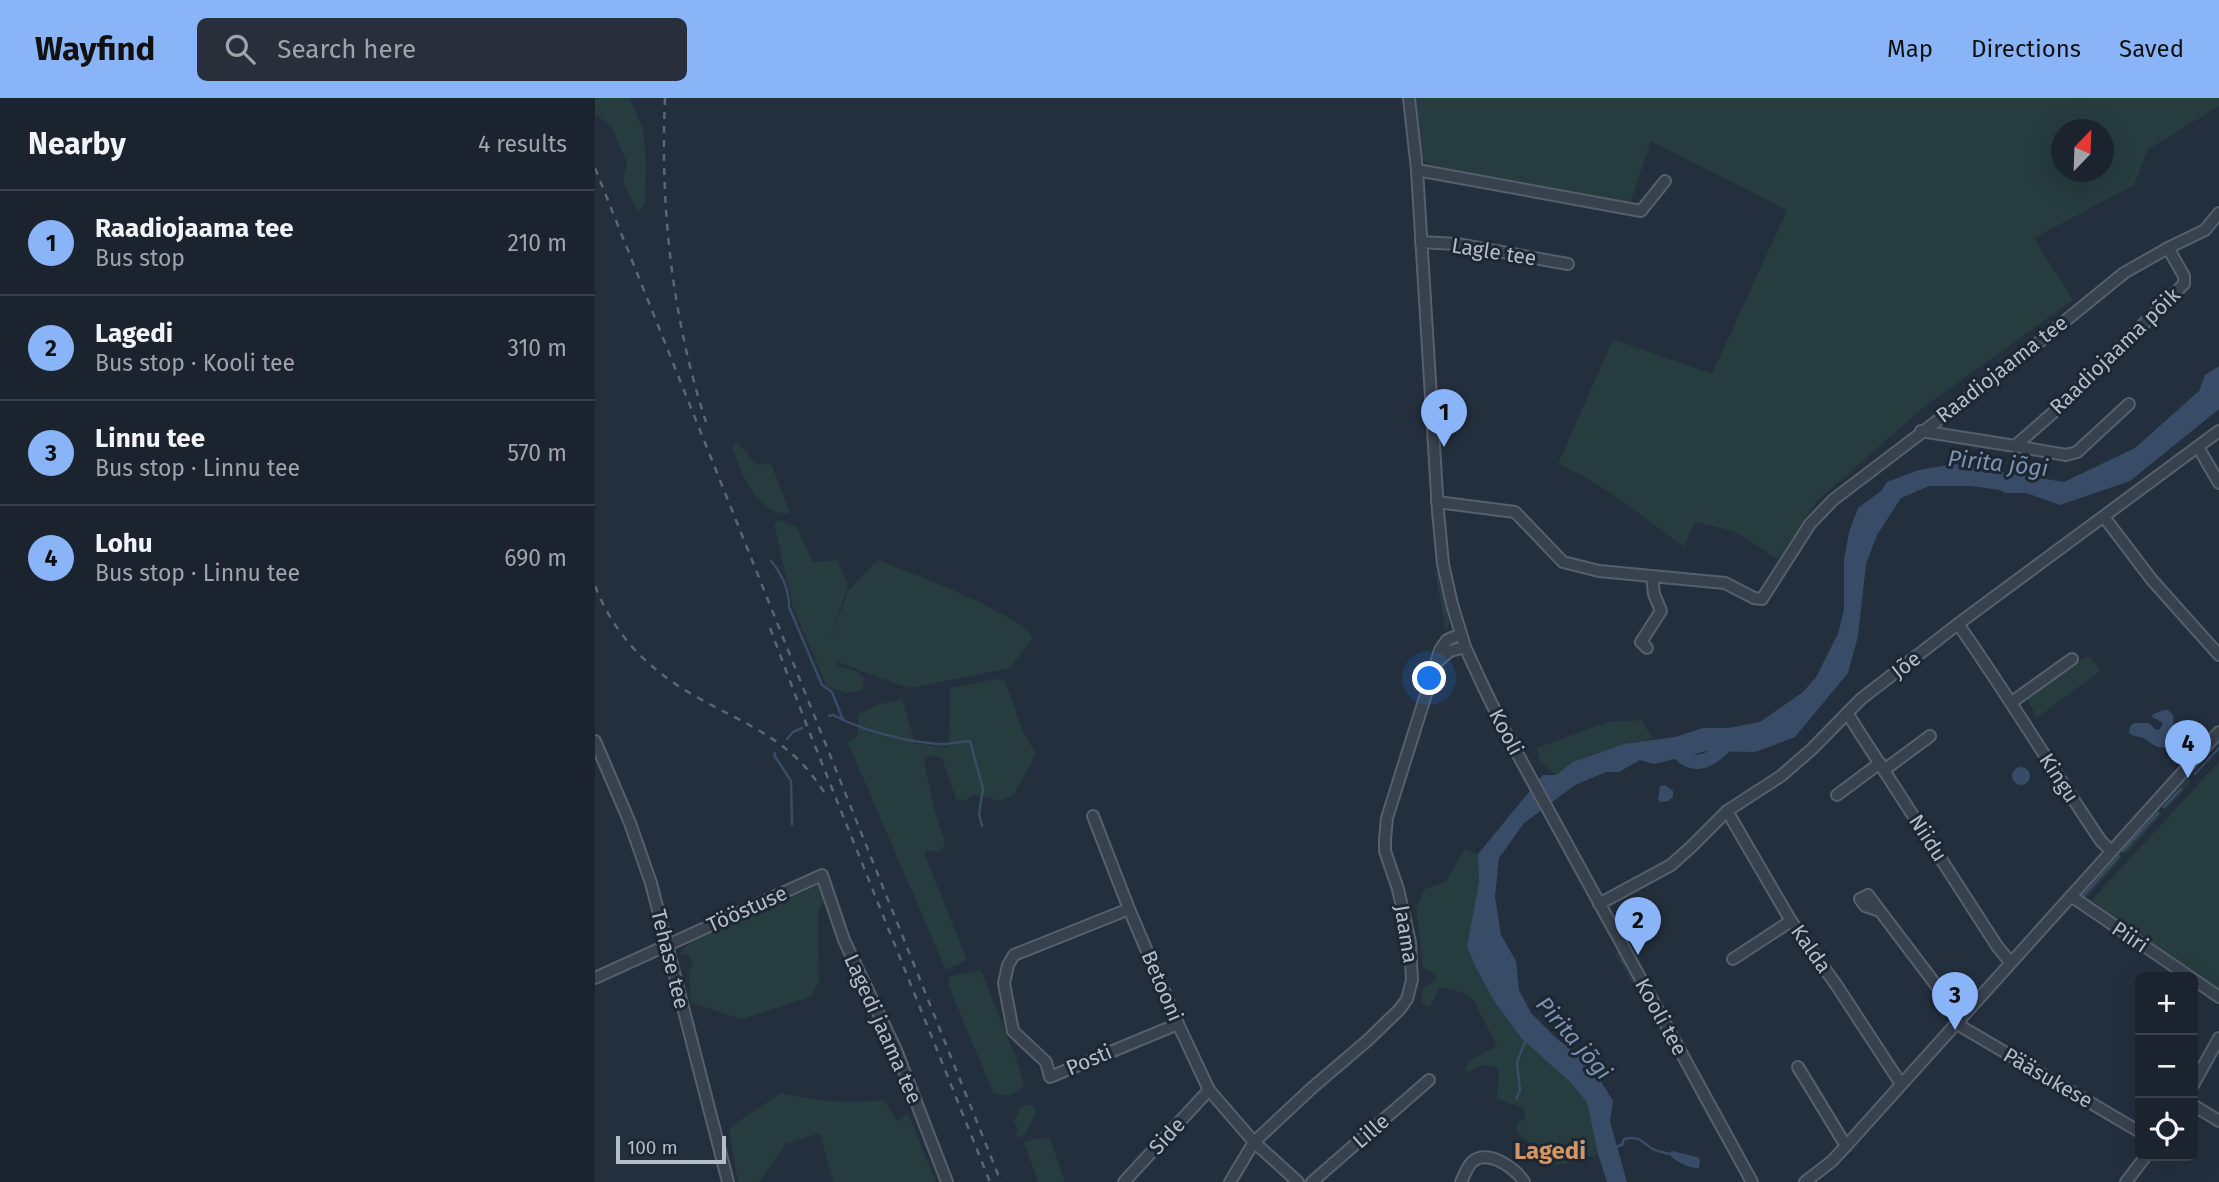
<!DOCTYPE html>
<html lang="en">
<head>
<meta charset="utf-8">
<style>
  body { margin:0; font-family:"Fira Sans",sans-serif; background:#282f3a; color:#f1f3f6 }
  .controls { position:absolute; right:21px; bottom:21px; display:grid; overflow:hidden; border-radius:10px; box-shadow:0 7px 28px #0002 }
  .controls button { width:63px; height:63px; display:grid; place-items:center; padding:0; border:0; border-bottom:2px solid #39404a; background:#1b232e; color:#f1f3f6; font:35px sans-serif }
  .compass { position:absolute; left:1456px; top:21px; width:63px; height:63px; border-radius:50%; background:#1b232e; box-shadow:0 7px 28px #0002; rotate:23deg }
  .scale { position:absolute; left:21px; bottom:18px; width:110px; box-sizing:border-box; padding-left:7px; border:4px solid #b4bcc9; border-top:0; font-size:19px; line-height:24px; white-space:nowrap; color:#b4bcc9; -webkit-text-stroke:5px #1d2633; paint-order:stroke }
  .you { position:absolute; left:835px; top:581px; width:24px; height:24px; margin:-18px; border:5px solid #fff; border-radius:50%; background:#1a73e8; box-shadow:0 0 0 10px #1a73e833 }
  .badge { display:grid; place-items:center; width:46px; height:46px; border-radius:50%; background:#8ab4f8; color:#111; font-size:23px; font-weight:700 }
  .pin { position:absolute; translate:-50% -58px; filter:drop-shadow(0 2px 4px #0008) }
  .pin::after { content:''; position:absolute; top:37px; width:24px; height:21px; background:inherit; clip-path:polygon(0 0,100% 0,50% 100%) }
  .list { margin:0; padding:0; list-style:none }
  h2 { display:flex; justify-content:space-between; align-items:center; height:91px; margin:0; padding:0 28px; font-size:30px }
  h2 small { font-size:23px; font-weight:400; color:#a0a4aa }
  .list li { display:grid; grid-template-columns:46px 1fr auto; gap:21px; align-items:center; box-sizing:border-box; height:105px; padding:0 28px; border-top:2px solid #39404a }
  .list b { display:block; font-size:26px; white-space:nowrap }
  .list p { margin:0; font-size:23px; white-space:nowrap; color:#a0a4aa }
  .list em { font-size:23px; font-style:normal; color:#a0a4aa }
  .icon { flex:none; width:38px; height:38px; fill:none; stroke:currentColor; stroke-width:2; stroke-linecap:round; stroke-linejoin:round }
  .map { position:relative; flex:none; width:1624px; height:1084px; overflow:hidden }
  header { display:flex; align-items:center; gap:42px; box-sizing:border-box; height:98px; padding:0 35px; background:#8ab4f8; color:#111 }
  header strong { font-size:33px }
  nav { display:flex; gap:38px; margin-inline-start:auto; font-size:24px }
  .search { width:490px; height:63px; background:#282f3a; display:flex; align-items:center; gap:18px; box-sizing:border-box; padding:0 24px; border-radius:10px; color:#a0a4aa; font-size:26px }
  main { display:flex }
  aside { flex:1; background:#1b232e }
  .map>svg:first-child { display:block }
</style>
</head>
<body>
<header>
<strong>Wayfind</strong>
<div class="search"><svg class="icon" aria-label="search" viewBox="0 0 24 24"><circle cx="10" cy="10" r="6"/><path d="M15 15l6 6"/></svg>Search here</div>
<nav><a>Map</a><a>Directions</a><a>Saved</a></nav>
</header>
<main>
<aside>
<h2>Nearby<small>4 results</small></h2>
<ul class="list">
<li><span class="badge">1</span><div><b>Raadiojaama tee</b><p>Bus stop</p></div><em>210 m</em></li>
<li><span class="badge">2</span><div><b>Lagedi</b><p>Bus stop · Kooli tee</p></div><em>310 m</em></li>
<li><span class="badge">3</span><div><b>Linnu tee</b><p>Bus stop · Linnu tee</p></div><em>570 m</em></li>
<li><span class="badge">4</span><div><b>Lohu</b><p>Bus stop · Linnu tee</p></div><em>690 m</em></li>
</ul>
</aside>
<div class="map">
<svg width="1624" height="1084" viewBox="0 0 1624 1084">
  <rect width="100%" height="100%" fill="#242f3e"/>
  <g fill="#263c3f" fill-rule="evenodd">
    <polygon points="0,0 35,0 48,32 51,62 50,106 42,113 28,82 32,65 16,27 0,16"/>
    <path d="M820,0H1624V8L1553,51L1539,87L1439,140L1478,202L1330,308L1222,403L1183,461L1138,433L1100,424L1089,449C1048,419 1009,386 963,366L1018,241L1117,276L1192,112L1056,43L1035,105L841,70L825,60ZM1466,32H1508V74H1466Z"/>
    <path d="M141,343L162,367L176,365L195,416C160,415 148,378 137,350Z"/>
    <path d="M184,422L201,428L218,464L243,462L253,488L232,550L253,493L283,462C317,475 418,513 438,539L415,570L314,590L279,578L241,563L243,568L261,573L269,580L267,592L253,595L232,589L198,509L179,426Z"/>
    <polygon points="840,473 843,473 855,521 851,535"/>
    <polygon points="1490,559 1496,559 1505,573 1442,620 1432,600"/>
    <polygon points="400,581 410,583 428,634 441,656 418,698 405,703 378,696 370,703 361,701 347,660 332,658 329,662 338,706 350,746 344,754 331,752 330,758 372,862 351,872 253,645 263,637 263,616 282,607 307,601 320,645 354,650 355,590"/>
    <path d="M1046,622L1058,641C1023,647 990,656 961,677L945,664L942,650L1012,624Z"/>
    <polygon points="1624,664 1624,891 1494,805"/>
    <polygon points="1593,681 1596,684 1570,713 1565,707 1570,700"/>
    <polygon points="1563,712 1567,716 1532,755 1528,755 1524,750 1558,713"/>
    <polygon points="870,751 883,756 884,784 872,848 880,868 899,903 927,941 974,983 992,1004 1003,1056 975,1065 950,1068 940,1049 923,1035 921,1026 931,1019 928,1010 902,1001 904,970 886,967 873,975 869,971 874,963 902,948 880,905 872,896 845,889 835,908 831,909 826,903 828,890 841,882 840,876 828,870 821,809 830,791 851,784"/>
    <polygon points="1521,753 1526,758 1526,761 1487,804 1484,796"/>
    <polygon points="223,787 230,800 223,816 224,883 217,898 147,921 96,905 94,875 98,864 92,856 84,857 94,845"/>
    <polygon points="1024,853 1044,890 1043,894 1020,856"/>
    <path d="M382,872L386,873L421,960L429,987C423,997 408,999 398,995L354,888V879Z"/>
    <path d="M186,995C221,1003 253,1006 289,1002L302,1023L313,1016L341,1084H238L225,1035L191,1046L164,1084H143L134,1033L138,1027Z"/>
    <polygon points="1101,998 1105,1001 1147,1080"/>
    <polygon points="433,1006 439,1009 441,1015 431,1035 424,1040 421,1037 423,1031 419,1023 425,1010"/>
    <polygon points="443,1040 455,1041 470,1084 443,1084 429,1044"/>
  </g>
  <g fill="#394c67">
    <polygon points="1624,268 1624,311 1535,383 1465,407 1431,395 1410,395 1405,392 1376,388 1334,388 1306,400 1282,437 1271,466 1263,538 1253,575 1200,639 1160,654 1112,653 1059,666 1045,662 1024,674 1011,674 980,687 929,725 904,760 900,799 906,837 921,863 924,892 936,915 962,941 994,964 1018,1003 1015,1022 1017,1031 1032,1084 1012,1084 1003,1056 992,1004 974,983 927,941 899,903 880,868 872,848 884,784 883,756 948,677 961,677 978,664 1029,646 1080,639 1108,630 1133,630 1165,624 1208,594 1221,579 1243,536 1249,511 1249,462 1254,434 1263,410 1286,393 1292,384 1324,372 1359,366 1469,384 1540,350 1604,293 1610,277"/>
    <path d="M1569,612H1573L1578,617L1580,640L1577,648C1565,652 1560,648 1550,641C1544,637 1540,640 1534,635L1535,628L1539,625H1554L1561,632L1565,631L1568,625L1557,619L1558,616Z"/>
    <circle cx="1426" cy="678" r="9"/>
    <polygon points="1070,687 1078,693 1078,699 1073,703 1065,704 1063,701 1065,688"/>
    <path d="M1077,1053L1102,1059L1105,1062L1104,1070C1095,1071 1079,1063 1074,1056Z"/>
  </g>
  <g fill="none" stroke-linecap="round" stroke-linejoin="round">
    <g stroke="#394c67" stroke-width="2.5">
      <path d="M176,463C187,476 194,491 194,509L227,587L237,594L248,622"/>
      <path d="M234,618L238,617C269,633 308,643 343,646C353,647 365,644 375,643L388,691L384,716L387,728"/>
      <polyline points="192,641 198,634 207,630"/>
      <polyline points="180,655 179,657 196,683 197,727"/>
      <polyline points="1600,676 1624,650"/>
      <polyline points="1569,709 1586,691"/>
      <polyline points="1528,753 1563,715"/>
      <polyline points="1487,799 1524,758"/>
      <polyline points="921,1001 925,993 922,964 931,941"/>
      <path d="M1020,1049L1027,1047L1029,1041C1044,1038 1045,1042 1056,1050C1061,1053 1068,1054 1074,1056"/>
    </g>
    <path stroke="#394c67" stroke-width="14" d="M1079,648C1082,652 1087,659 1091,661C1110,671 1127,652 1137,640"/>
    <g stroke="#565f6c" stroke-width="14">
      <g id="minor">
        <polyline points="814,0 822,72 843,413 848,466 857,506 870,549 889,590 910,633 1157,1084"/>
        <polyline points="822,72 1046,113 1070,83"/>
        <polyline points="826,144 862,146 973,166"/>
        <polyline points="1326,333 1420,348 1468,306 1589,186 1589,178 1573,150"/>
        <polyline points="1420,348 1471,357 1482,354 1534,306"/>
        <polyline points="1603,349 1624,385"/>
        <polyline points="842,404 920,414 968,464 1004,473 1130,485 1159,500 1167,501 1215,426 1238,402 1421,263 1529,175 1573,150 1610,132 1624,115"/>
        <polyline points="1509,419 1557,482 1624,557"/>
        <path d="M1363,526C1413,597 1457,671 1506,743L1516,753"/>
        <polyline points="1052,550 1046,544 1066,513 1059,496 1057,478"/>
        <polyline points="842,564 855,553 870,549"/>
        <polyline points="1417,604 1477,561"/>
        <polyline points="1252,615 1402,848 1415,864"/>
        <polyline points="0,643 35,725 56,785 133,1084"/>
        <polyline points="1289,672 1335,638"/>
        <polyline points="1242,697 1285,665"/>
        <polyline points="1132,713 1196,823 1242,888 1306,986"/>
        <polyline points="498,718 534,811 583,926 614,992 659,1044 703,1084"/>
        <polyline points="1476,798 1595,879"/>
        <polyline points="1004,806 1076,767 1095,750 1132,713 1186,678 1217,651 1266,601 1363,526 1624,333"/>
        <polyline points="534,811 419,857 413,867 409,885 418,933 451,964 455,979 583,926"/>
        <polyline points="1285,813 1270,808 1265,801 1273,797 1347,895 1367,929 1545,1034"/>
        <polyline points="1138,861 1196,823"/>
        <polyline points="0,880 227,777 249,842 301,952 352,1084"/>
        <polyline points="1598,881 1624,899"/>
        <polyline points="1203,969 1251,1048"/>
        <polyline points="1598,987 1624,940"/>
        <polyline points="1598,1007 1624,1023"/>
        <polyline points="529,1084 614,992"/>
        <polyline points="635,1084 659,1044 718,989 773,942 805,911 812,901 817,882 815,844 803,791 790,753 790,741 792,720 845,552 852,542 866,536"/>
        <polyline points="717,1084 834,982"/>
        <path d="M866,1084C869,1078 872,1069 877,1064C892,1050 921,1070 929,1084"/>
        <polyline points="1210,1084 1237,1063 1251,1048 1624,634"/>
        <polyline points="1531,1084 1551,1058"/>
      </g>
    </g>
    <use href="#minor" stroke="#38414e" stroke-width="10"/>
    <g stroke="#5a6575" stroke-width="2.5" stroke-dasharray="7 7" stroke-linecap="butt">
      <path d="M70,0C65,109 77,220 111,324"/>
      <polyline points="0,70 406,1084"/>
      <path d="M0,488C20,538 52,570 98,597C154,629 197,640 232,699"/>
      <polyline points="175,530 212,628 395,1084"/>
    </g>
  </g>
  <g text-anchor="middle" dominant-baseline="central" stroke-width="6" stroke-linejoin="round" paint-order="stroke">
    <g font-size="21" fill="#b4bcc9" stroke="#1d2633">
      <text transform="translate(899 154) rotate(9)">Lagle tee</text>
      <text transform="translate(1520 253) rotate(-44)">Raadiojaama põik</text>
      <text transform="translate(1407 271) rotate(-38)">Raadiojaama tee</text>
      <text transform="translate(1311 567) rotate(-38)">Jõe</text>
      <text transform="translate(911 634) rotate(62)">Kooli</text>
      <text transform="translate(1464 680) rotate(57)">Kingu</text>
      <text transform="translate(1333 740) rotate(57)">Niidu</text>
      <text transform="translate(152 811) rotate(-24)">Tööstuse</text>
      <text transform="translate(811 836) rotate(81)">Jaama</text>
      <text transform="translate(1535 839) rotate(34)">Piiri</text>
      <text transform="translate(1216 851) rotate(55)">Kalda</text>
      <text transform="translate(75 861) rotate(76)">Tehase tee</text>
      <text transform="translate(567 888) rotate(67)">Betooni</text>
      <text transform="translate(1066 919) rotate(61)">Kooli tee</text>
      <text transform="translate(288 931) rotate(66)">Lagedi jaama tee</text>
      <text transform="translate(494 962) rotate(-23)">Posti</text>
      <text transform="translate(1453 980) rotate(30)">Pääsukese</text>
      <text transform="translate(776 1033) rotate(-41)">Lille</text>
      <text transform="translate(572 1038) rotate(-47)">Side</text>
    </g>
    <g font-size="23" font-style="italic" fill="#7c92b1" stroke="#1d2633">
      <text transform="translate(1403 365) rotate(6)">Pirita jõgi</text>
      <text transform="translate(979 940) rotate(49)">Pirita jõgi</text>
    </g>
    <g font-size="24" font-weight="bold" fill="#d59563" stroke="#1d2633">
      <text x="955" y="1053">Lagedi</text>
    </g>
  </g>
</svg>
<div class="controls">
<button>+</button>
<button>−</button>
<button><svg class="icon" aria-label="locate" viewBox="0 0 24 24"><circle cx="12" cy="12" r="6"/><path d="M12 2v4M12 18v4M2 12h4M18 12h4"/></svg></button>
</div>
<svg class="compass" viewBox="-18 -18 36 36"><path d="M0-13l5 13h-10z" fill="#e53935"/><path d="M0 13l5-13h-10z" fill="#a0a4aa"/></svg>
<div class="scale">100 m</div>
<div class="you"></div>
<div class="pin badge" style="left:849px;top:349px">1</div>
<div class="pin badge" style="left:1043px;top:857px">2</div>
<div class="pin badge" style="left:1360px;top:932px">3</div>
<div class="pin badge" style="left:1593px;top:680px">4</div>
</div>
</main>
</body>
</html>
